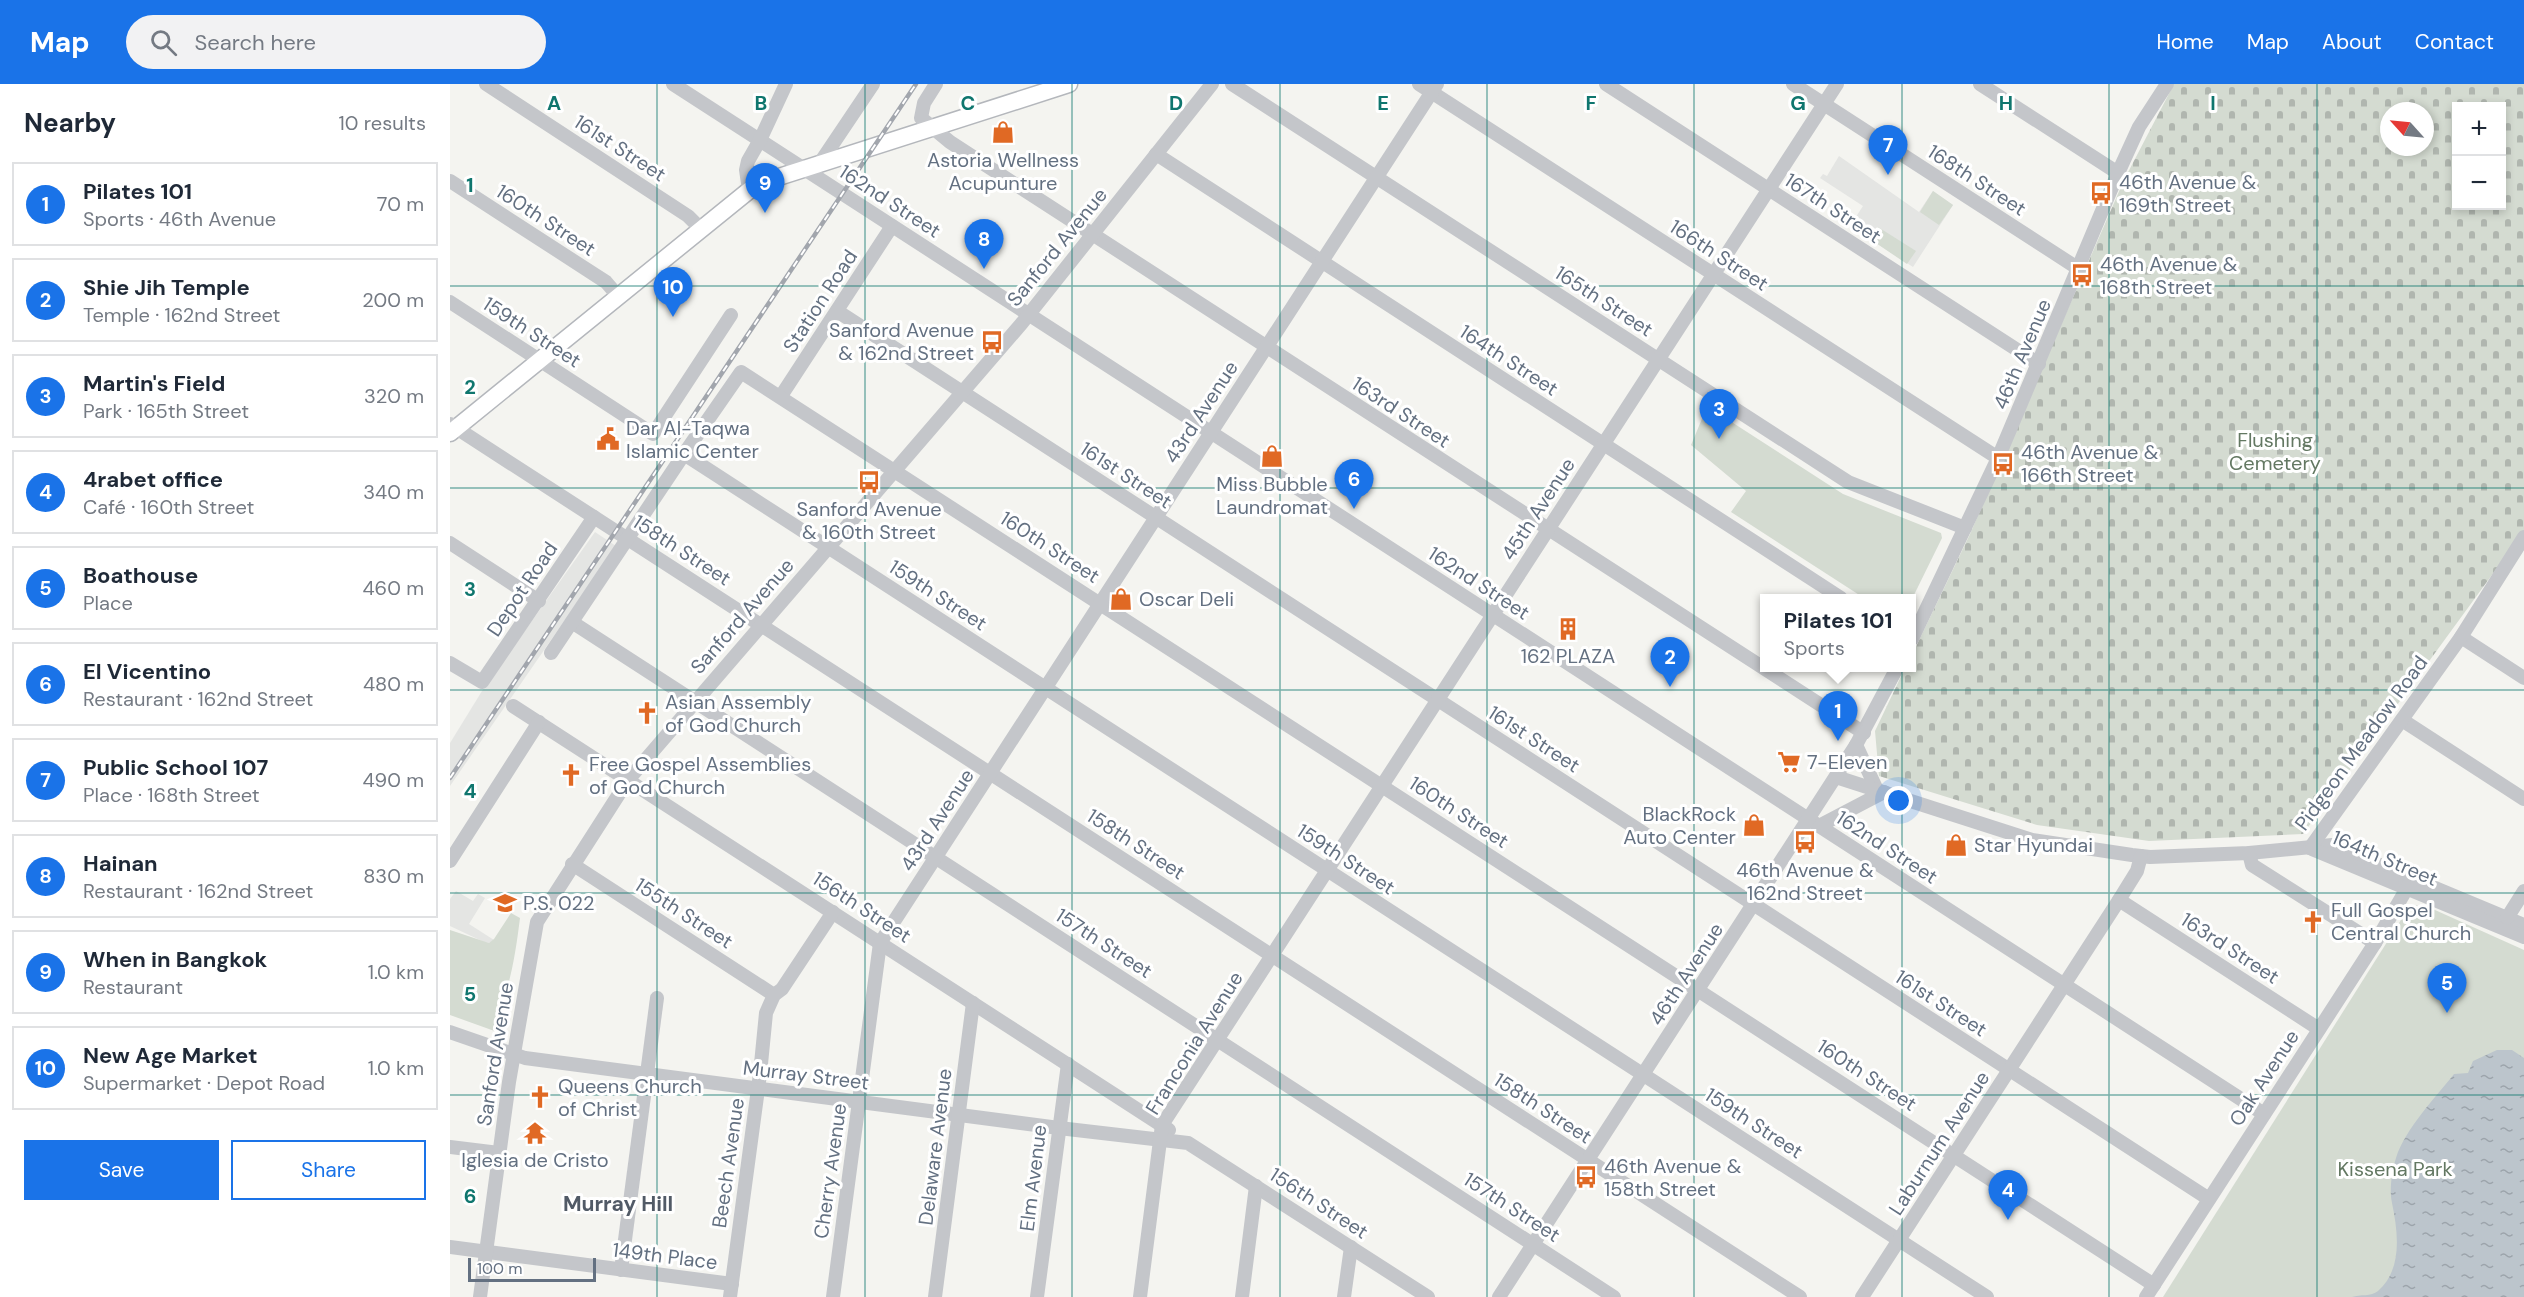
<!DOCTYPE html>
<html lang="en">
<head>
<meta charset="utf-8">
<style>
  body { margin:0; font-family:"DM Sans",sans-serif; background:#f2f2f3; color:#1f2937 }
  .controls { position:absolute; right:18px; top:18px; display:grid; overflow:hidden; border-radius:0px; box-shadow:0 3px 9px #0003 }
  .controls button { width:54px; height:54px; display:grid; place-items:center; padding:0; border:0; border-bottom:2px solid #e0e1e3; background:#fff; color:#1f2937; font:30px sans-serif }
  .compass { position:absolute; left:1930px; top:18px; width:54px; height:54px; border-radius:50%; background:#fff; box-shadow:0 3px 9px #0003; rotate:297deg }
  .scale { position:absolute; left:18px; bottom:15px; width:128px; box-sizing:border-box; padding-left:6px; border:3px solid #637081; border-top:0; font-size:16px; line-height:21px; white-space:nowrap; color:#637081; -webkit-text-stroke:4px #fff; paint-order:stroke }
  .you { position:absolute; left:1449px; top:717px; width:21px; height:21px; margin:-15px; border:4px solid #fff; border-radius:50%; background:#1a73e8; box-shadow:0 0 0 9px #1a73e833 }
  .badge { display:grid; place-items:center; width:39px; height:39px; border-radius:50%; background:#1a73e8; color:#fff; font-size:20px; font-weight:700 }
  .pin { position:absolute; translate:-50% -50px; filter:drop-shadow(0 2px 3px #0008) }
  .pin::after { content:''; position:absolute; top:32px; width:21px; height:18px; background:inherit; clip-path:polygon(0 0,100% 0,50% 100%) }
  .popup { position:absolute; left:1310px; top:510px; width:156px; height:78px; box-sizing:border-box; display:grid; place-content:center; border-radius:0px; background:#fff; filter:drop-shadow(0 2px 4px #0005); font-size:20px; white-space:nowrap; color:#747a83 }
  .popup b { font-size:22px; color:#1f2937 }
  .popup::after { content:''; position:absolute; left:50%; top:100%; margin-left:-12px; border:12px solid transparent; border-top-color:#fff }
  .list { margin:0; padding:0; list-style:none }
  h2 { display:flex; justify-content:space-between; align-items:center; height:78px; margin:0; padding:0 24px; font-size:26px }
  h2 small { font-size:20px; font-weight:400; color:#747a83 }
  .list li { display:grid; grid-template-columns:39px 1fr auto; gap:18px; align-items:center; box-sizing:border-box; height:84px; margin:0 12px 12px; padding:0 12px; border:2px solid #e0e1e3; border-radius:0px }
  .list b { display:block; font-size:22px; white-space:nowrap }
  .list p { margin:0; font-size:20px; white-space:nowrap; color:#747a83 }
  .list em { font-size:20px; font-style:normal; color:#747a83 }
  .actions { display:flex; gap:12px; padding:18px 24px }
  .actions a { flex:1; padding:14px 0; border:2px solid #1a73e8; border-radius:0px; text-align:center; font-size:21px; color:#1a73e8 }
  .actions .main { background:#1a73e8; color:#fff }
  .icon { flex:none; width:33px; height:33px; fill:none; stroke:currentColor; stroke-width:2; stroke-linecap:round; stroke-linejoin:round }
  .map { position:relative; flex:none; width:2074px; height:1213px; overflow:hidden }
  header { display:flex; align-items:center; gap:36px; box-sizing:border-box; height:84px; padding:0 30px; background:#1a73e8; color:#fff }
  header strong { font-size:28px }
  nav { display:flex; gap:33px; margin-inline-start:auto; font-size:21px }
  .search { width:420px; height:54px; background:#f2f2f3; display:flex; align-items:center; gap:15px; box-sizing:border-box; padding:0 21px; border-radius:33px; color:#747a83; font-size:22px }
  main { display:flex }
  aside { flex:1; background:#fff }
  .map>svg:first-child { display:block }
</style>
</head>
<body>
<header>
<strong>Map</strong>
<div class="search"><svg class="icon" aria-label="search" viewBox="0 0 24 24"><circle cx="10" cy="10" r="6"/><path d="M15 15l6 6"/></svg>Search here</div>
<nav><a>Home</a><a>Map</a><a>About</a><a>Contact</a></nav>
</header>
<main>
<aside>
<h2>Nearby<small>10 results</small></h2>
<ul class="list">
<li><span class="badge">1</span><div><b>Pilates 101</b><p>Sports · 46th Avenue</p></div><em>70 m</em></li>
<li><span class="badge">2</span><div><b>Shie Jih Temple</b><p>Temple · 162nd Street</p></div><em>200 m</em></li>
<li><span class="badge">3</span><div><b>Martin's Field</b><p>Park · 165th Street</p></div><em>320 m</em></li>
<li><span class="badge">4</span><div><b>4rabet office</b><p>Café · 160th Street</p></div><em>340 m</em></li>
<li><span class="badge">5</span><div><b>Boathouse</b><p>Place</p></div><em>460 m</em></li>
<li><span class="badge">6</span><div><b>El Vicentino</b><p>Restaurant · 162nd Street</p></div><em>480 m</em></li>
<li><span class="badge">7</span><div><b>Public School 107</b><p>Place · 168th Street</p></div><em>490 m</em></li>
<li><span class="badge">8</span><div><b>Hainan</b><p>Restaurant · 162nd Street</p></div><em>830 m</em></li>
<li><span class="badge">9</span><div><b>When in Bangkok</b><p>Restaurant</p></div><em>1.0 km</em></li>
<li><span class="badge">10</span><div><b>New Age Market</b><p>Supermarket · Depot Road</p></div><em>1.0 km</em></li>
</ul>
<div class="actions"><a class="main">Save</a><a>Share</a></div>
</aside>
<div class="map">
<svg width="2074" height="1213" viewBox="0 0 2074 1213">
  <defs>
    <pattern id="cemetery-stones" width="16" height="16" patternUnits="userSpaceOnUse" patternTransform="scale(1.5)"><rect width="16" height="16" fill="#d4dbd1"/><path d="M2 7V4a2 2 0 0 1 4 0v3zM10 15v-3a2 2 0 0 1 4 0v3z" fill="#b0b6af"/></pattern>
    <pattern id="water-ripples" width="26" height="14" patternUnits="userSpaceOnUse" patternTransform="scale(1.5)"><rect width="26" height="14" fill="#bcc5cc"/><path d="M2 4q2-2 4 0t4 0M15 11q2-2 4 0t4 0" fill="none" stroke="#9ca4ab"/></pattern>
  </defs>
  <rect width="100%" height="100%" fill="#f4f4f0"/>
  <g fill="#e4e5e3">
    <polygon points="1389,72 1469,128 1483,107 1503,121 1463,183 1400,142 1413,122 1370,94 1373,90 1377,92"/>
    <polygon points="145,448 166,462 0,702 0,659 32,607"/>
    <polygon points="6,807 23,817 28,810 35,814 19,840 44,856 39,859 34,858 0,842 0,815"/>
  </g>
  <path fill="url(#cemetery-stones)" fill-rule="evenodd" d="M1724,0H2074V447L1853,750L1699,757L1587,741L1429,692L1425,647L1455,584H1462V571L1520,450L1674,96ZM2006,22H2052V122H2006ZM1939,27H1975V63H1939Z"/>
  <g fill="#d4dbd1">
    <polygon points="1483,107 1503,121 1489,141 1470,128"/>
    <polygon points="1428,143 1466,167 1457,180 1420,155"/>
    <polygon points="1263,326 1393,410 1491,449 1492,454 1462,515 1414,514 1281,428 1296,407 1241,361 1254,330 1259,332"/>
    <polygon points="1961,820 1985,826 2074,866 2074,1213 1713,1213"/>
    <path d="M61,829L70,834C66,866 62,892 52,921L57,923L50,949L0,931V846L39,859L44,855Z"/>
  </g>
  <path fill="url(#water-ripples)" d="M2047,966H2062L2074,974V1213H1902C1910,1210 1921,1213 1928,1207C1953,1185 1948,1148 1942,1119C1939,1106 1942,1086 1946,1074C1955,1045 1986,1013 2004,990L2018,989L2023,977Z"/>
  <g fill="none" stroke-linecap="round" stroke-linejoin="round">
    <g stroke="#b4b7bc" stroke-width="19">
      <polyline id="major" points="0,349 307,100 619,0"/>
    </g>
    <g stroke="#c4c6ca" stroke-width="14">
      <polyline points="36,0 238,132 251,145"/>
      <polyline points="223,0 1814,1030"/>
      <polyline points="486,0 474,19 471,34 500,58 1414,649"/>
      <polyline points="782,0 1398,398 1515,444"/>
      <polyline points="969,0 1548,374"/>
      <polyline points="1156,0 1589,280"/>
      <polyline points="1343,0 1629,185"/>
      <polyline points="1530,0 1668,89"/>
      <polyline points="706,70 1391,514"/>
      <polyline points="370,79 423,0"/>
      <polyline points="0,97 156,198 168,212"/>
      <polyline points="299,106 296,86 298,77 310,56 336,0"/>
      <polyline points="0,218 203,350 281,231"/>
      <polyline points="387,227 1759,1115"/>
      <polyline points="331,312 442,142"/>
      <polyline points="0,340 1350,1213"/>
      <polyline points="234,370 1537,1213"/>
      <polyline points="0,459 89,517"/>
      <polyline points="122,538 1164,1213"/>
      <polyline points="2011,553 2074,594"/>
      <polyline points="1462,555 1548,374 1668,89 1689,43 1717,0"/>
      <polyline points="101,569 234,370 291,288 1704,1201"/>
      <polyline points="0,579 32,598 144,433"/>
      <polyline points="63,622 719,1046"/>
      <polyline points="1952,636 2074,715"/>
      <polyline points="1406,661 1427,706"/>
      <polyline points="1386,693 1582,756 1682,771 1700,773 1799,769 1882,761 2074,841"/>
      <polyline points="1369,742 1434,708"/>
      <polyline points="1860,764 2011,553 2074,453"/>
      <polyline points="1862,765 2074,853"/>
      <polyline points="1799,769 1802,781 1925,859"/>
      <polyline points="0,777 89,638"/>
      <polyline points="122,780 324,911"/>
      <polyline points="1669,816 1869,945"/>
      <polyline points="2057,834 2074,807"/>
      <polyline points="0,948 75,974 609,1044 738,1059 978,1213"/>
      <polyline points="0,1063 49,1069"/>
      <polyline points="0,1163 282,1200"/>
      <polyline points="171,1186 207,914"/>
      <polyline points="30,1213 59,998 87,838 178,696 572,239 762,0"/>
      <polyline points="280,1213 310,990 316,929 324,911 332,905 383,828"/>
      <polyline points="383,1213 430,859 987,0"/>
      <polyline points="485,1213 523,919"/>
      <polyline points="587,1213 618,980"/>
      <polyline points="690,1213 712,1041 1387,0"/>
      <polyline points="792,1213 806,1102"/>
      <polyline points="894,1213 901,1163"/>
      <polyline points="1049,1213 1406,661 1447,584"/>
      <polyline points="1412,1213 1669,816 1687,787 1691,772"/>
      <polyline points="1696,1213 1925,859 1963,794"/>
    </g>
    <use href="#major" stroke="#fff" stroke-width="16"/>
    <g stroke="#a2a6ad" stroke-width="4.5">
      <polyline id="rail" points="0,694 466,0"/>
    </g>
    <use href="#rail" stroke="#fff" stroke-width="2" stroke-dasharray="7" stroke-linecap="butt"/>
  </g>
  <path fill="none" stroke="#0f766e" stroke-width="1.5" stroke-opacity="0.55" d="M207,0V1213M415,0V1213M622,0V1213M830,0V1213M1037,0V1213M1244,0V1213M1452,0V1213M1659,0V1213M1867,0V1213M0,202H2074M0,404H2074M0,606H2074M0,809H2074M0,1011H2074"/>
  <defs>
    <g id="shop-bare" transform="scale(1.8)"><path d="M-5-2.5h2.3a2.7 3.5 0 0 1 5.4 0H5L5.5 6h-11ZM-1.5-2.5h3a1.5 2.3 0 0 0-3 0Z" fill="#e06924" stroke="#fff" stroke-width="2.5" paint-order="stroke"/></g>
    <g id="bus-bare" transform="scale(1.8)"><path d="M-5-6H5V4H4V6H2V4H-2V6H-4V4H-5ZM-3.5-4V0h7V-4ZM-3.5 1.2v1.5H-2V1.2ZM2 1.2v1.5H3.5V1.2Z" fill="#e06924" stroke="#fff" stroke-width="2.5" paint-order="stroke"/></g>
    <g id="civic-bare" transform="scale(1.8)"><path d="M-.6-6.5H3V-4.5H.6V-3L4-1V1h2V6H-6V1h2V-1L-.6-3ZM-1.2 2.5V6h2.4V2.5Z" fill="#e06924" stroke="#fff" stroke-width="2.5" paint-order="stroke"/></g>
    <g id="building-bare" transform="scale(1.8)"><path d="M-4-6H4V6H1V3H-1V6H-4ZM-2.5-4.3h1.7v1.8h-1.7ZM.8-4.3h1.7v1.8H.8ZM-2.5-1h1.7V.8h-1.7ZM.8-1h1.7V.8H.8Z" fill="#e06924" stroke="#fff" stroke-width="2.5" paint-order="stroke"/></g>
    <g id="church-bare" transform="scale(1.8)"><path d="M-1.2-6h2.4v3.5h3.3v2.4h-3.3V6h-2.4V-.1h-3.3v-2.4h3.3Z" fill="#e06924" stroke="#fff" stroke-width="2.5" paint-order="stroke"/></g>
    <g id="supermarket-bare" transform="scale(1.8)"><path d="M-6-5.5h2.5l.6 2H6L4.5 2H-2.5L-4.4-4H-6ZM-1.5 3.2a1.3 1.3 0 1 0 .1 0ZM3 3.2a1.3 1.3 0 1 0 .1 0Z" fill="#e06924" stroke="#fff" stroke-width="2.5" paint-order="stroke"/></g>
    <g id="school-bare" transform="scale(1.8)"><path d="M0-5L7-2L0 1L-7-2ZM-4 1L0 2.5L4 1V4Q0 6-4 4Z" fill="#e06924" stroke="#fff" stroke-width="2.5" paint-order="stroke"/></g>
    <g id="temple-bare" transform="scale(1.8)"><path d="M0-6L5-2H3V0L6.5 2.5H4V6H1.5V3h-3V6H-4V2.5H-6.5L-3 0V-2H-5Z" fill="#e06924" stroke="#fff" stroke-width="2.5" paint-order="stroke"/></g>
  </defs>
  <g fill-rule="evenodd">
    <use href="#shop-bare" x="553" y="48"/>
    <use href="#bus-bare" x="1651" y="109"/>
    <use href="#bus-bare" x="1632" y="191"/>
    <use href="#bus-bare" x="542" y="258"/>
    <use href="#civic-bare" x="158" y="355"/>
    <use href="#shop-bare" x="822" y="372"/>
    <use href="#bus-bare" x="1553" y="380"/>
    <use href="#bus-bare" x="419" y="398"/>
    <use href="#shop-bare" x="671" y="515"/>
    <use href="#building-bare" x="1118" y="545"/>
    <use href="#church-bare" x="197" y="629"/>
    <use href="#supermarket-bare" x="1339" y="678"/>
    <use href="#church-bare" x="121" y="691"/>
    <use href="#shop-bare" x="1304" y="741"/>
    <use href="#bus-bare" x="1355" y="758"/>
    <use href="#shop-bare" x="1506" y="761"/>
    <use href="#school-bare" x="55" y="819"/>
    <use href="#church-bare" x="1863" y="838"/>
    <use href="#church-bare" x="90" y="1013"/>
    <use href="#temple-bare" x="85" y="1049"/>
    <use href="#bus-bare" x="1136" y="1093"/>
  </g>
  <g text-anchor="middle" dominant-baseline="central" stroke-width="6" stroke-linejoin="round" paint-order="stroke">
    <g font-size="20" fill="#637081" stroke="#fff">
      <text transform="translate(170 64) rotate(33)">161st Street</text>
      <text transform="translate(1527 96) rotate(33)">168th Street</text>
      <text transform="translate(440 117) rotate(33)">162nd Street</text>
      <text transform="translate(1383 124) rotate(33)">167th Street</text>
      <text transform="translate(96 136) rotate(33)">160th Street</text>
      <text transform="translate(607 163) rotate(-51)">Sanford Avenue</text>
      <text transform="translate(1269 171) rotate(33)">166th Street</text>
      <text transform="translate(370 217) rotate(-57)">Station Road</text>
      <text transform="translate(1154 217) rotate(33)">165th Street</text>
      <text transform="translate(82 248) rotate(33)">159th Street</text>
      <text transform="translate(1572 270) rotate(-67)">46th Avenue</text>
      <text transform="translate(1059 276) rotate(33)">164th Street</text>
      <text transform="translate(751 328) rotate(-57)">43rd Avenue</text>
      <text transform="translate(951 328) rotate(33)">163rd Street</text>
      <text transform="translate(676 391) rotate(33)">161st Street</text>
      <text transform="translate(1088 425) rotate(-57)">45th Avenue</text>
      <text transform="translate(600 463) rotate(33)">160th Street</text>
      <text transform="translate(232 466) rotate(33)">158th Street</text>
      <text transform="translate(1029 499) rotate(33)">162nd Street</text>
      <text transform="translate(72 505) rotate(-56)">Depot Road</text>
      <text transform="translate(488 511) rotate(33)">159th Street</text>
      <text transform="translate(292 532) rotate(-49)">Sanford Avenue</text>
      <text transform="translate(1084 655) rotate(33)">161st Street</text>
      <text transform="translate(1911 659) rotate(-54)">Pidgeon Meadow Road</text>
      <text transform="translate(1009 728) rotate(33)">160th Street</text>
      <text transform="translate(487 736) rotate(-57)">43rd Avenue</text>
      <text transform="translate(686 760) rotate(33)">158th Street</text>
      <text transform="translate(1437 763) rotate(33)">162nd Street</text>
      <text transform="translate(1935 774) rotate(23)">164th Street</text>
      <text transform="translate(896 775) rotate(33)">159th Street</text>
      <text transform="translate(412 823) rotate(33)">156th Street</text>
      <text transform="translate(234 829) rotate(33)">155th Street</text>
      <text transform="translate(654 859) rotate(33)">157th Street</text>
      <text transform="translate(1780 864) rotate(33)">163rd Street</text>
      <text transform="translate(1236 890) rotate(-57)">46th Avenue</text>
      <text transform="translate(1491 919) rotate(33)">161st Street</text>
      <text transform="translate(744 959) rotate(-58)">Franconia Avenue</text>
      <text transform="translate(45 970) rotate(-81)">Sanford Avenue</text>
      <text transform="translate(356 991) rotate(7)">Murray Street</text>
      <text transform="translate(1417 991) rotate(33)">160th Street</text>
      <text transform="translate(1814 994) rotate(-57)">Oak Avenue</text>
      <text transform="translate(1093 1024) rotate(33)">158th Street</text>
      <text transform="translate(1304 1039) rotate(33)">159th Street</text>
      <text transform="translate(1489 1059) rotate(-57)">Laburnum Avenue</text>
      <text transform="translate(485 1063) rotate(-83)">Delaware Avenue</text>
      <text transform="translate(278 1079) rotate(-82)">Beech Avenue</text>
      <text transform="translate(380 1087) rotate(-82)">Cherry Avenue</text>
      <text transform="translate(583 1094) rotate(-83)">Elm Avenue</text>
      <text transform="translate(869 1119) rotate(33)">156th Street</text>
      <text transform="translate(1062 1123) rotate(33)">157th Street</text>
      <text transform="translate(215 1172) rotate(7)">149th Place</text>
    </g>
    <g font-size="20" fill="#637081" stroke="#fff" text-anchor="start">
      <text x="553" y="76" text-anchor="middle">Astoria Wellness<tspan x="553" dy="23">Acupunture</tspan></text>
      <text x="1669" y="98">46th Avenue &amp;<tspan x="1669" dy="23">169th Street</tspan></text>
      <text x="1650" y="180">46th Avenue &amp;<tspan x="1650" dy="23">168th Street</tspan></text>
      <text x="524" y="246" text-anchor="end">Sanford Avenue<tspan x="524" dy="23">&amp; 162nd Street</tspan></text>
      <text x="176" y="344">Dar Al-Taqwa<tspan x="176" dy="23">Islamic Center</tspan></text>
      <text x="1571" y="368">46th Avenue &amp;<tspan x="1571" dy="23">166th Street</tspan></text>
      <text x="822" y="400" text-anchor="middle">Miss Bubble<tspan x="822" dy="23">Laundromat</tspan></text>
      <text x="419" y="425" text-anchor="middle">Sanford Avenue<tspan x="419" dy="23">&amp; 160th Street</tspan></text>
      <text x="689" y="515">Oscar Deli</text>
      <text x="1118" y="572" text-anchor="middle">162 PLAZA</text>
      <text x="215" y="618">Asian Assembly<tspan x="215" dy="23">of God Church</tspan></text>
      <text x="1357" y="678">7-Eleven</text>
      <text x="139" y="680">Free Gospel Assemblies<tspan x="139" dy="23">of God Church</tspan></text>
      <text x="1286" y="730" text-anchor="end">BlackRock<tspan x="1286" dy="23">Auto Center</tspan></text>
      <text x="1524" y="761">Star Hyundai</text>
      <text x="1355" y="786" text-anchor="middle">46th Avenue &amp;<tspan x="1355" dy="23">162nd Street</tspan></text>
      <text x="73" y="819">P.S. 022</text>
      <text x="1881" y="826">Full Gospel<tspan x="1881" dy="23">Central Church</tspan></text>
      <text x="108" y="1002">Queens Church<tspan x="108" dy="23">of Christ</tspan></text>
      <text x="85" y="1076" text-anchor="middle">Iglesia de Cristo</text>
      <text x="1154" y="1082">46th Avenue &amp;<tspan x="1154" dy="23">158th Street</tspan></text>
    </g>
    <g font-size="20" fill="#637862" stroke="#fff">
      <text x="1825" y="356">Flushing<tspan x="1825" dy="23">Cemetery</tspan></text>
      <text x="1945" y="1085">Kissena Park</text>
    </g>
    <g font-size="21" font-weight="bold" fill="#515a66" stroke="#fff">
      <text x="168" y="1120">Murray Hill</text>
    </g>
  </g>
  <g font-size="20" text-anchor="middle" font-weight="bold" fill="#0f766e" stroke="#fff" stroke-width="6" stroke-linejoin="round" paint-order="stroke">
    <text x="104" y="26">A</text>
    <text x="311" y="26">B</text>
    <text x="518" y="26">C</text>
    <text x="726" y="26">D</text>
    <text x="933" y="26">E</text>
    <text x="1141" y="26">F</text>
    <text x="1348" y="26">G</text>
    <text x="1556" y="26">H</text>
    <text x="1763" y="26">I</text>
    <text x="20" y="108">1</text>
    <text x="20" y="310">2</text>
    <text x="20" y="512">3</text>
    <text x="20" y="714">4</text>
    <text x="20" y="917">5</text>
    <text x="20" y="1119">6</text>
  </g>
</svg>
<div class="controls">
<button>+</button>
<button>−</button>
</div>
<svg class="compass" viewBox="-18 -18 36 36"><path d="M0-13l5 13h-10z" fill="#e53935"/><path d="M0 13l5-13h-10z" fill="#747a83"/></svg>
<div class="scale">100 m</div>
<div class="you"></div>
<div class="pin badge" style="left:1388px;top:657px">1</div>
<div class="popup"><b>Pilates 101</b>Sports</div>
<div class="pin badge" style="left:1220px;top:603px">2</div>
<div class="pin badge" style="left:1269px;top:355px">3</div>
<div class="pin badge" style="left:1558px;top:1136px">4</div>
<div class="pin badge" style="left:1997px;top:929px">5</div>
<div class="pin badge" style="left:904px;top:425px">6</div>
<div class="pin badge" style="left:1438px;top:91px">7</div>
<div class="pin badge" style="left:534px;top:185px">8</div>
<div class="pin badge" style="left:315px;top:129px">9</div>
<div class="pin badge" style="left:223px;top:233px">10</div>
</div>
</main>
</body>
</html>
